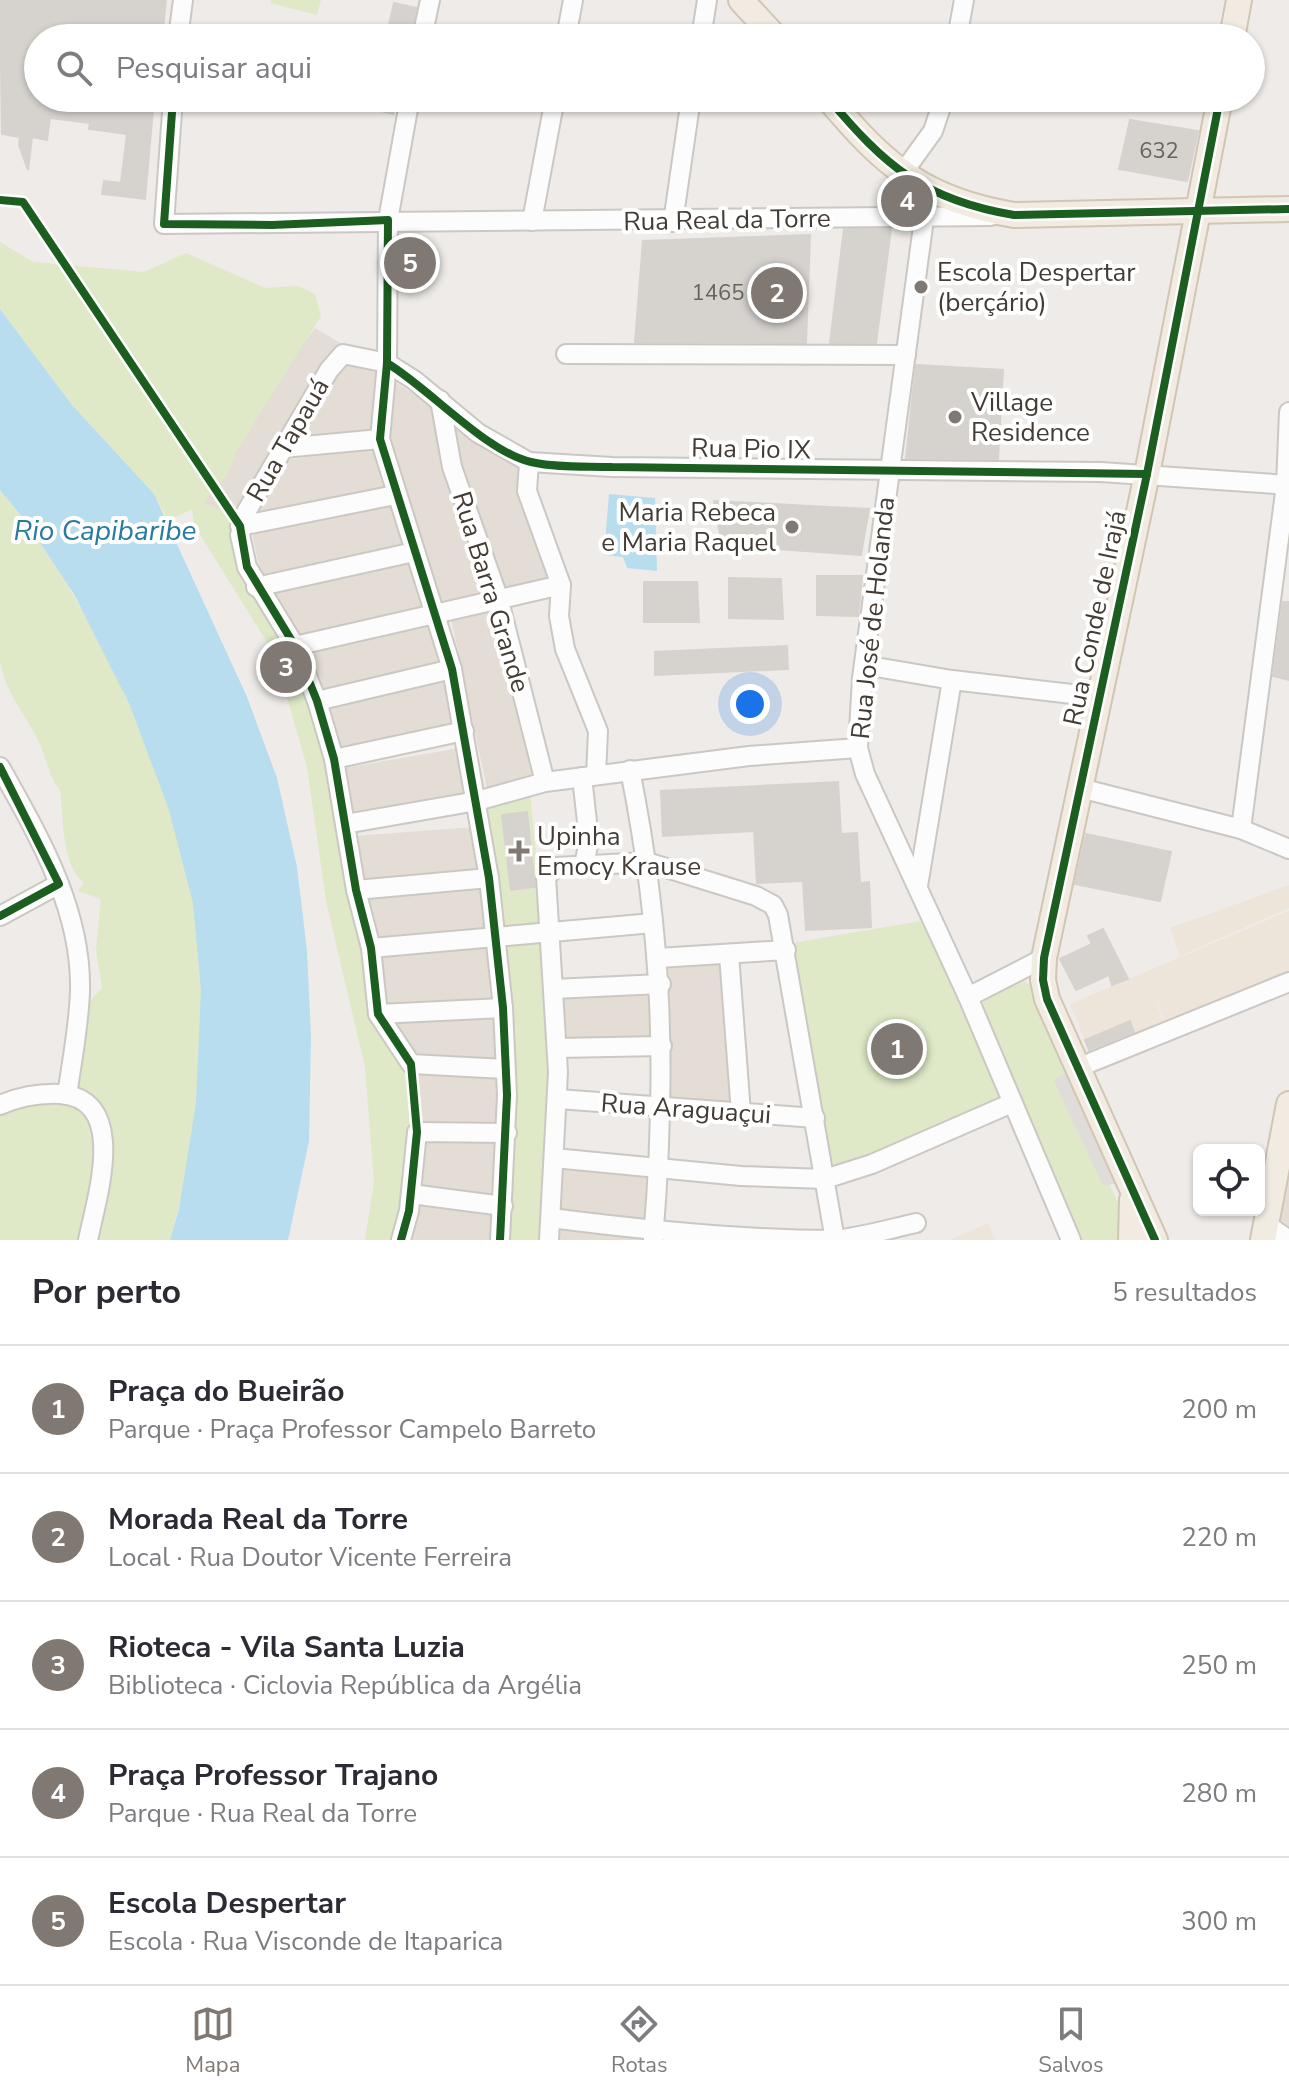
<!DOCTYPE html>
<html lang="pt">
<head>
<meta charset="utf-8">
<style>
  body { margin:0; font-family:"Nunito Sans",sans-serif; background:#f7f7f7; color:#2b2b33 }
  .controls { position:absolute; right:24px; bottom:24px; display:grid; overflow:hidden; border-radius:12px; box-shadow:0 2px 6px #0004 }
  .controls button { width:72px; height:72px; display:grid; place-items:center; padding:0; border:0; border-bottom:2px solid #e1e1e2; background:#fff; color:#2b2b33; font:40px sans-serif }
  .you { position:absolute; left:750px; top:704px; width:28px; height:28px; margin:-20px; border:6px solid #fff; border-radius:50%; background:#1a73e8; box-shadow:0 0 0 12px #1a73e833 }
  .badge { display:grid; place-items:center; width:52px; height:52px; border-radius:50%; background:#807973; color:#fff; font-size:26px; font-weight:700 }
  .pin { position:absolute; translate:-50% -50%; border:4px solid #fff; box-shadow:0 2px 8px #0006 }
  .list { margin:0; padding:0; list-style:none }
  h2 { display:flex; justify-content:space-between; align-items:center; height:104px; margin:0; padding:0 32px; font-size:34px }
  h2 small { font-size:26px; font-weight:400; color:#7c7c81 }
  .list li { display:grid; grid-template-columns:52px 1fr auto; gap:24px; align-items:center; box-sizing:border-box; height:128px; padding:0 32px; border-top:2px solid #e1e1e2 }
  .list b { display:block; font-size:30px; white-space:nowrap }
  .list p { margin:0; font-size:26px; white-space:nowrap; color:#7c7c81 }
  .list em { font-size:26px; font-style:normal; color:#7c7c81 }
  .icon { flex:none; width:44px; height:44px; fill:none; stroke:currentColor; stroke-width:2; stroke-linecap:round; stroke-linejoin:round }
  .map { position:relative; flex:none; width:1289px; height:1240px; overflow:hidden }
  .search { position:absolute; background:#fff; box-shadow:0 2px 6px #0004; left:24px; right:24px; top:24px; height:88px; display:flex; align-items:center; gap:20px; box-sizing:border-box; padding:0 28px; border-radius:44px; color:#7c7c81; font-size:30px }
  .sheet { height:744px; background:#fff }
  nav { display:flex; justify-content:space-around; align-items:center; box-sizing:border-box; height:112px; border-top:2px solid #e1e1e2; background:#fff; font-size:22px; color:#7c7c81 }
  nav a { display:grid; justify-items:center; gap:4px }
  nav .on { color:#807973 }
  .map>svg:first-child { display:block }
</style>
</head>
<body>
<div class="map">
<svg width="1289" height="1240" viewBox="0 0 1289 1240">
  <rect width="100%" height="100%" fill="#eeebe8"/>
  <g fill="#e3ddd5">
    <polygon points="315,328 342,344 237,521 235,516 202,503 226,476 236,452 291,360"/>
    <polygon points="346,359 381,375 370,436 293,443"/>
    <polygon points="392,380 435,408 491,593 441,605 388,443"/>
    <polygon points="448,424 518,468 553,579 504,592 450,441"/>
    <polygon points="374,449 385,492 253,517 284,460"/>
    <polygon points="395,500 405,546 262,580 252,534"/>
    <polygon points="416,556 428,608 298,641 270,593"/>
    <polygon points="494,606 538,778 487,789 451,618"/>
    <polygon points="432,621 442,663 321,695 311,652"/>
    <polygon points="443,680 454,727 339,754 328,706"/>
    <polygon points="460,748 469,797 353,817 344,768"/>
    <polygon points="475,827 480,872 360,886 354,836"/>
    <polygon points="483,883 491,935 374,945 362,894"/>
    <polygon points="492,946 495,1002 380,1009 377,953"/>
    <polygon points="725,961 737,1109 669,1104 666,964"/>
    <polygon points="658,986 659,1044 562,1046 558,991"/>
    <polygon points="498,1013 500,1067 417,1063 399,1039 397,1018"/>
    <polygon points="502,1074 502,1130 419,1128 418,1075"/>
    <polygon points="420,1135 502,1142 497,1198 415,1192"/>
    <polygon points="1289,1146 1289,1226 1276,1217"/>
    <polygon points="561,1162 654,1171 649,1228 556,1215"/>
    <polygon points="416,1201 500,1210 497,1240 406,1240"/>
    <polygon points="554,1222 651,1235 650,1240 552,1240"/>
  </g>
  <g fill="#ede5d9">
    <polygon points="1289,885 1289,908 1180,956 1170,928"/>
    <polygon points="1289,911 1289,973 1167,1026 1151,988 1165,1026 1138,1037 1131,1020 1084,1039 1070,1004"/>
    <polygon points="988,1223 995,1240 950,1240"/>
  </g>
  <g fill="#dfe9c7">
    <polygon points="271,0 321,0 317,15 270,3"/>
    <polygon points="895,185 933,207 963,213 890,214"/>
    <polygon points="0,242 33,262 144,272 186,253 265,288 298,286 315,294 321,316 236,452 226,476 203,503 235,516 318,713 365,950 367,1007 403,1061 411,1111 410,1193 398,1240 365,1240 374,1182 365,1067 326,901 307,767 275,655 194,525 192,509 168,521 154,494 72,405 0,309"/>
    <path d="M0,490C92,601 187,795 199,940C207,1038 198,1146 170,1240H0V1113L20,1100L80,1094L70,1023L102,988L96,949L101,899L78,891L84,883C61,865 64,818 60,790C48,776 47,758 39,742C26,714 5,693 0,661Z"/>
    <polygon points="530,792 553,1039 545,1240 508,1240 515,1146 515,1065 487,807"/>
    <polygon points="926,920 1001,1098 867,1162 836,1168 830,1155 793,943"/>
    <polygon points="1021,980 1035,987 1079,1097 1074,1104 1125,1219 1130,1240 1082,1240 982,1008 985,996"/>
  </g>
  <polygon fill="#e0dcd9" points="1065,1073 1117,1184 1103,1185 1054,1081"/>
  <g fill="#b7ddee">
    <polygon points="0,309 72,405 154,494 247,697 277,778 297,867 307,951 311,1037 309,1141 288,1240 170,1240 179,1209 196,1103 201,990 193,903 169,810 129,703 75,596 27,523 0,490"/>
    <polygon points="609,494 655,498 657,571 627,568 623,557 604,555"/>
  </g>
  <g fill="#d6d3cf" stroke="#d7d2ce" stroke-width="2">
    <polygon points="0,0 166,0 162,38 38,38 38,98 154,98 145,199 102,194 104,181 121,183 127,134 89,129 90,123 50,118 47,140 32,137 28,170 19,145 20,137 2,134"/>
    <polygon points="394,3 416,8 410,38 386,38"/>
    <polygon points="364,98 397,98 393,114 362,106"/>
    <polygon points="1130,120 1198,131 1187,181 1119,169"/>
    <polygon points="844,229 891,229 876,343 830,343"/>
    <polygon points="810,235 806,343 635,342 643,241"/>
    <polygon points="916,365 1003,370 998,459 906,458"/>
    <polygon points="714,501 869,509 861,555 722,545"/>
    <polygon points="817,576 862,576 858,616 817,615"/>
    <polygon points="729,578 781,579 783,619 729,618"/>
    <polygon points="644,582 697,582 699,622 644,622"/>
    <polygon points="1283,602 1289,602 1289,680 1273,676"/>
    <polygon points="787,646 788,669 655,675 655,652"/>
    <polygon points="838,782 841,834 857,833 860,883 869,882 871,927 806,930 803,881 757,883 754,831 663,836 661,791"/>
    <polygon points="527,812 535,887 511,890 502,815"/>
    <polygon points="1086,834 1171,852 1160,901 1075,884"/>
    <polygon points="1103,929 1128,979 1112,985 1109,975 1076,990 1060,959 1092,944 1088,936"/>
    <polygon points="1130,1021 1134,1032 1089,1050 1085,1040"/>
  </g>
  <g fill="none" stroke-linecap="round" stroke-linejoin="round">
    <g stroke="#cbc8c4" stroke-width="22">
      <g id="minor">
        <polyline points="178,38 183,0"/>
        <polyline points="422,38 430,0"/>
        <polyline points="566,38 573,0"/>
        <polyline points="701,38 707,0"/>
        <polyline points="957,38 964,0"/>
        <polyline points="173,98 164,224 991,216"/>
        <polyline points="410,98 388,220 387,363 380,439 452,669 489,878 503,1008 507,1095 500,1240"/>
        <polyline points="902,174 933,131 944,98"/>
        <polyline points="924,219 862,678 858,748 865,774 968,997 1071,1240"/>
        <polyline points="532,221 555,98"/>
        <polyline points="673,222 691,98"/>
        <polyline points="566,354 906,355"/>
        <polyline points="440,400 452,467 498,597 545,782"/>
        <polyline points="283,448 380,439"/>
        <polyline points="529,462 527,491 561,585 559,616 565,649 598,731 596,775"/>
        <polyline points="240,526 395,495"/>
        <polyline points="256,587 414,552"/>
        <polyline points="295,646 561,585"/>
        <polyline points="864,665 952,680 1098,697"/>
        <polyline points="317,701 452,669"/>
        <polyline points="334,759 464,731"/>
        <path d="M0,767C38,835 82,909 80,991C79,1025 72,1061 67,1095"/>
        <path d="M630,770C663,934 667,1074 653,1240"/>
        <polyline points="582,777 589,840 584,866"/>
        <polyline points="1080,788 1241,829 1289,849"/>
        <polyline points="345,824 477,801 545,782 749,756 858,748"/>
        <polyline points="1241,829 1286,485 1289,412"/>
        <polyline points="918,886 952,680"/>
        <polyline points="356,890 489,878"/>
        <polyline points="0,916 59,884"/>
        <polyline points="371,948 653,923"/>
        <polyline points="729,955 741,1113"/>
        <polyline points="658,958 786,950"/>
        <polyline points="553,989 661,984"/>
        <polyline points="968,997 1044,958"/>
        <polyline points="378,1014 503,1008"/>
        <polyline points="557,1048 662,1046"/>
        <polyline points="1077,1068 1289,982"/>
        <polyline points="505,1069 411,1064 378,1014 371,948 356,890 334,759 317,701 295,646 247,567 240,535 245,514 329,370 343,354 387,363 414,380 478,433 529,462 612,467 1101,472 1289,485"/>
        <polyline points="558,1099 815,1118"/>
        <path d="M0,1105C19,1097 40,1093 60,1094C129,1099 97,1196 88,1240"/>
        <polyline points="554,1158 741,1176 825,1179 872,1164 1012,1103"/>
        <polyline points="411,1194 503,1206"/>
        <path d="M551,1218C644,1230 739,1240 832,1240C860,1238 889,1229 916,1223"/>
        <polyline points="1266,1224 1289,1240"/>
        <polyline points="401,1240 409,1211 417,1132 507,1133"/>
        <polyline points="549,1240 558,1072 546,877 556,867 647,862 756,896 773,905 778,915 835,1240"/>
      </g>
    </g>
    <g stroke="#d1c6b5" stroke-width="28">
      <g id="major">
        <polyline points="741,0 776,38"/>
        <polyline points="1232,38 1239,0"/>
        <path d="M828,98C885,166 924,200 1014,215L1289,209"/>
        <polyline points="1131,1240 1132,1200"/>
        <polyline points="1155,1240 1047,999 1043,980 1044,958 1147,474 1220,98"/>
        <polyline points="1263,1240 1289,1104"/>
      </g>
    </g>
    <use href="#minor" stroke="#fcfcfc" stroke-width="18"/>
    <use href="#major" stroke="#f1ebe2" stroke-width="24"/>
    <g stroke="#fff" stroke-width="13">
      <g id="cycleway">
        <polyline points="173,98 164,224 272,225 388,220 387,363 380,439 452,669 489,878 503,1008 507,1095 500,1240"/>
        <path d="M828,98C885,166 924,200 1014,215L1289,209"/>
        <polyline points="0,200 23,202 240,526 247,567 295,646 317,701 334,759 356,890 371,948 378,1014 411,1064 417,1132 409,1211 401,1240"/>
        <path d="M387,363C430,389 486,452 531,462C556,468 586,466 612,467L1147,474"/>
        <polyline points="0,767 59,884 0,916"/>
        <polyline points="1155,1240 1047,999 1043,980 1044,958 1147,474 1220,98"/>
      </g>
    </g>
    <use href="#cycleway" stroke="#1b5e20" stroke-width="8"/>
  </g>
  <g fill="#807973" stroke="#fff" stroke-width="3">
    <circle cx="921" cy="287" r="8"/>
    <circle cx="955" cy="417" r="8"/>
    <circle cx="792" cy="527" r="8"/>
    <path d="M515 839h8v8h8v8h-8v8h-8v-8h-8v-8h8z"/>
  </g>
  <g text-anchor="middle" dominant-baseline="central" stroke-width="8" stroke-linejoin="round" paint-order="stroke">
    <g font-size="22" fill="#6a635c">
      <text x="1159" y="151">632</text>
      <text x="718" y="293">1465</text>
    </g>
    <g font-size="26" fill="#443c34" stroke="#fff">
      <text transform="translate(727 220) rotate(-1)">Rua Real da Torre</text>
      <text transform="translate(288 440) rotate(-60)">Rua Tapauá</text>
      <text transform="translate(751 449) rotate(1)">Rua Pio IX</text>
      <text transform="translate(491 592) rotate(73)">Rua Barra Grande</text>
      <text transform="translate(873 618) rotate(-84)">Rua José de Holanda</text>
      <text transform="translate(1095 618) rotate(-78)">Rua Conde de Irajá</text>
      <text transform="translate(686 1109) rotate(4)">Rua Araguaçui</text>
    </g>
    <g font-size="26" fill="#443c34" stroke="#fff" text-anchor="start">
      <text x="937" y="272">Escola Despertar<tspan x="937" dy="30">(berçário)</tspan></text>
      <text x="971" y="402">Village<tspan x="971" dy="30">Residence</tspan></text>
      <text x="776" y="512" text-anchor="end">Maria Rebeca<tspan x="776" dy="30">e Maria Raquel</tspan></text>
      <text x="537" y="836">Upinha<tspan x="537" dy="30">Emocy Krause</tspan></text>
    </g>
    <g font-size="28" font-style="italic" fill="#2a7aa0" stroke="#fff">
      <text x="105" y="531">Rio Capibaribe</text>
    </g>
  </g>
</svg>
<div class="controls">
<button><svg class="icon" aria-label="locate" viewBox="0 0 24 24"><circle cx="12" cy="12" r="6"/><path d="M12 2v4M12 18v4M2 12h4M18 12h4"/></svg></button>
</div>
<div class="you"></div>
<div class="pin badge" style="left:897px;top:1049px">1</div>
<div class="pin badge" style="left:777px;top:293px">2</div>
<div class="pin badge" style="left:286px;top:667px">3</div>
<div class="pin badge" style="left:907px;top:201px">4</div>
<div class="pin badge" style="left:410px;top:263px">5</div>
<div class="search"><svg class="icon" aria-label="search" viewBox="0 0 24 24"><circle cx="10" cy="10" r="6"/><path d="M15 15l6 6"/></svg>Pesquisar aqui</div>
</div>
<section class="sheet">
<h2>Por perto<small>5 resultados</small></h2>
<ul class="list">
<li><span class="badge">1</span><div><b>Praça do Bueirão</b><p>Parque · Praça Professor Campelo Barreto</p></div><em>200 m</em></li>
<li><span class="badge">2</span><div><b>Morada Real da Torre</b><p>Local · Rua Doutor Vicente Ferreira</p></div><em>220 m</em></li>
<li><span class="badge">3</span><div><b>Rioteca - Vila Santa Luzia</b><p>Biblioteca · Ciclovia República da Argélia</p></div><em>250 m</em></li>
<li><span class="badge">4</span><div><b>Praça Professor Trajano</b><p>Parque · Rua Real da Torre</p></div><em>280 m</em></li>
<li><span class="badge">5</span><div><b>Escola Despertar</b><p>Escola · Rua Visconde de Itaparica</p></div><em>300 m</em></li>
</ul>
</section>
<nav>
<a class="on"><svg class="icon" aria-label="map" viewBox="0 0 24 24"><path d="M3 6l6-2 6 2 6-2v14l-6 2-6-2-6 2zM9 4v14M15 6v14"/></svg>Mapa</a>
<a><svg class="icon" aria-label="directions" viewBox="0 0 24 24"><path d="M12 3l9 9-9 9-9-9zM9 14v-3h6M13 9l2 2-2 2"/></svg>Rotas</a>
<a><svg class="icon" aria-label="saved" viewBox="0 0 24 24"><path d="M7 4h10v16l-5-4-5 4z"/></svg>Salvos</a>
</nav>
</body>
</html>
